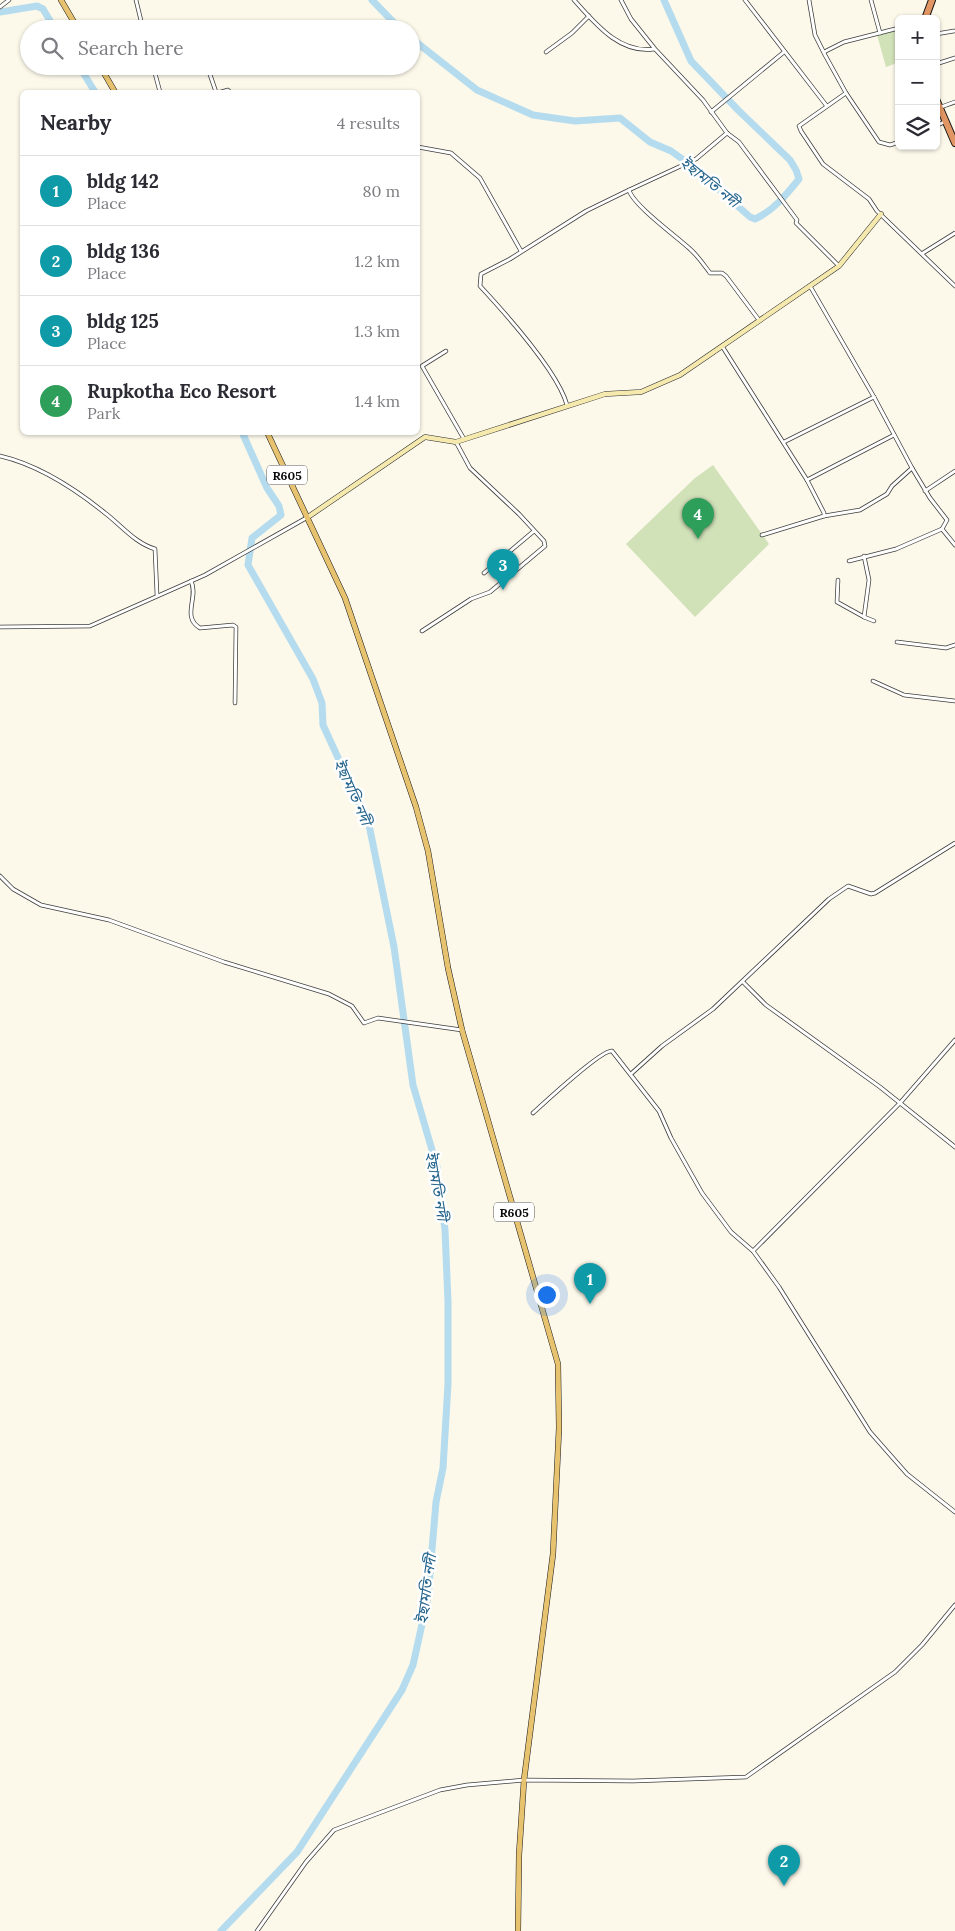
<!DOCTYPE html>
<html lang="en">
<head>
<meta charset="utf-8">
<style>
  body { margin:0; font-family:Lora,"Noto Sans Bengali",serif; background:#f7f7f7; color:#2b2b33 }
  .controls { position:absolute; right:15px; top:15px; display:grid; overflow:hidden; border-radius:8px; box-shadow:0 1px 4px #0004 }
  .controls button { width:45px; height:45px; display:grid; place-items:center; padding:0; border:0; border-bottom:1px solid #e1e1e2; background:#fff; color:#2b2b33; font:25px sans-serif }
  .you { position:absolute; left:546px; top:1294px; width:18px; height:18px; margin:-12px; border:4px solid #fff; border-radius:50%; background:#1a73e8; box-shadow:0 0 0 8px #1a73e833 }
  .badge { display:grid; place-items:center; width:32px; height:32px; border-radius:50%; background:#2563eb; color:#fff; font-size:16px; font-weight:700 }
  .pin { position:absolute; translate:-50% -41px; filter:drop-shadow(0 1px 2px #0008) }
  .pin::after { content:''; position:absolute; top:26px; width:18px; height:15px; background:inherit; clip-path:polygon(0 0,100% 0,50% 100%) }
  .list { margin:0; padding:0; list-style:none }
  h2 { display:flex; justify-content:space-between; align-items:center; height:65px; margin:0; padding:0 20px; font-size:21px }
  h2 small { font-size:16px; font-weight:400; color:#7c7c81 }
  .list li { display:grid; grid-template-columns:32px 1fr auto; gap:15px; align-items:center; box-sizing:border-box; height:70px; padding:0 20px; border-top:1px solid #e1e1e2 }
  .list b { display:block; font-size:19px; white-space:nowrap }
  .list p { margin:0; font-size:16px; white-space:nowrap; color:#7c7c81 }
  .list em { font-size:16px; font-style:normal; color:#7c7c81 }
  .icon { flex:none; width:28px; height:28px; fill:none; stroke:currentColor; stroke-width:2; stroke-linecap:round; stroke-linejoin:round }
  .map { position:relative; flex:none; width:955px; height:1931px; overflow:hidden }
  .search { position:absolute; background:#fff; box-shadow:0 1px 4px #0004; left:20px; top:20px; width:400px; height:55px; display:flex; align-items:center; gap:12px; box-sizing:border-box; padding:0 18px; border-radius:28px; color:#7c7c81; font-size:19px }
  .panel { position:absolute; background:#fff; box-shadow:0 1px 4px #0004; left:20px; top:90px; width:400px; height:345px; border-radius:8px }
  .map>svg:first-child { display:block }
</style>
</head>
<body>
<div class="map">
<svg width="955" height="1931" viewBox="0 0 955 1931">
  <rect width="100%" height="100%" fill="#fcf8ea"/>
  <g fill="#d1e2b9">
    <polygon points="899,30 899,62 886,67 877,35"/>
    <polygon points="713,465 769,544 695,617 626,544 695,478"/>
  </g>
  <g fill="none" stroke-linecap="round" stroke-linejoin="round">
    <g stroke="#b5dcee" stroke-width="7">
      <polyline points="372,0 400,29"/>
      <polyline points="0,12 37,6 43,9 55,29"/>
      <path d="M411,38L477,90L533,115L575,121L620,118L650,142L671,151L695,168L750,217L755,219C773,211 787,194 799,179L796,170L790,160L738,110L691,61L664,0"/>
      <polyline points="79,66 95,92"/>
      <polyline points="221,1931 297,1852 402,1690 413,1665 428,1597 436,1502 443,1468 448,1384 448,1302 445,1230 437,1167 413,1085 394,947 369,825 323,725 322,703 313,679 248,565 252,538 281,515 279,506 267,488 242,432"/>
    </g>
    <g stroke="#3d3d3d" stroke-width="4.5">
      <g id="street">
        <polyline points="136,0 143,29"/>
        <path d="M574,0C595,23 619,54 654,49"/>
        <polyline points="621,0 631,19 655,49 703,100 727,133 739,142 797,220 796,223 839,266"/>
        <polyline points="745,0 826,105"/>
        <polyline points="809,0 815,35 825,55 846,93 879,142 890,145 899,142"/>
        <polyline points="871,0 880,33"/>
        <polyline points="0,7 9,0"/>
        <polyline points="936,34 954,31"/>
        <polyline points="546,52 572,33 589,16"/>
        <polyline points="824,52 844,42 899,28"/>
        <polyline points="936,64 955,58"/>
        <polyline points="153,66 160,92"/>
        <polyline points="207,66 216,92"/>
        <polyline points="221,92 228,90 230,92"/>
        <polyline points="846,93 799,126 801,131 823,164 869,199 877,211 955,286"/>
        <polyline points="941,107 955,102"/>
        <polyline points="711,112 784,52"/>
        <polyline points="936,126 946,121"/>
        <path d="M727,133L696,159L629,190C633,205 676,236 690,249C698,256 704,265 710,273H722L726,276L759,320"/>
        <polyline points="418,147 451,153 480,178 521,251"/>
        <polyline points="923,253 955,233"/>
        <polyline points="810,286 874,397 912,468 930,498 947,520 942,529 955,545"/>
        <polyline points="722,346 807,480 824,513 824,516 762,535"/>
        <polyline points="446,351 422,366 464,439"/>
        <path d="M567,405C558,372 505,313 480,286L481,274L510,259L586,211L629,190"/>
        <polyline points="784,442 874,397"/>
        <path d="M0,456C39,465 74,488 105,513C122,526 135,543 155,549L157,595"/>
        <polyline points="807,480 894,435"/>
        <polyline points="925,491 955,471"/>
        <polyline points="824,516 860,510 887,494 892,486 912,468"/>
        <polyline points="864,556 869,580 864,617 874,621"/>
        <polyline points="849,561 896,549 942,529"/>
        <polyline points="484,573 534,531"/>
        <polyline points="838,580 837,602 864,617"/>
        <path d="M191,581C199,597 181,617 200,628L233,625L236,627L235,703"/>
        <polyline points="0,627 90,626 205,575 308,517"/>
        <polyline points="422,631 471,599 490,592 545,546 544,541 519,514 470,468 456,442"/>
        <polyline points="897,642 946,648 955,645"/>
        <polyline points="873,681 904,695 955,701"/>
        <polyline points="0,876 13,889 41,905 109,920 224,962 329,994 352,1006 364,1023 378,1018 462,1030"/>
        <polyline points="743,982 766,1005 880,1087 955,1147"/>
        <polyline points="632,1073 662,1046 713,1009 829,899 848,886 871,894 875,893 955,843"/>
        <path d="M533,1113C544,1103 602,1049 612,1051L659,1111L671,1138L702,1193L731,1232L753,1251L779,1287L870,1432L907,1474L955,1512"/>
        <polyline points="753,1251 900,1103 955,1040"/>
        <polyline points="257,1931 306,1862 334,1830 440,1790 467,1785 524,1780 633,1781 746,1777 895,1672 922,1645 955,1605"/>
      </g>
    </g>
    <g stroke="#2c2c2c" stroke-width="5.5">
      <polyline id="secondary" points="308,517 425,437 456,442 605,394 641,392 680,375 839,266 881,214"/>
    </g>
    <g stroke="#1b1b1b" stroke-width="6">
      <g id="primary">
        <polyline points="61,0 78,29"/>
        <polyline points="100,66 115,92"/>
        <polyline points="267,432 345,598 416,807 428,851 448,968 462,1030 558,1364 559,1428 553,1554 524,1780 519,1855 518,1931"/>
      </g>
    </g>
    <g stroke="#1b1b1b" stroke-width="8">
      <g id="highway">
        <polyline points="925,19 932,0"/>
        <polyline points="936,99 955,143"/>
      </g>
    </g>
    <use href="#street" stroke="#fff" stroke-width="3"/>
    <use href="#secondary" stroke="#f5e9ad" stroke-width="4.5"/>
    <use href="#primary" stroke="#e7c36f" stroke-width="5"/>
    <use href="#highway" stroke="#e29663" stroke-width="6"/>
  </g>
  <g text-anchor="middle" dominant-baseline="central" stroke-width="5" stroke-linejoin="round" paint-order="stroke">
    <g fill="#fff" stroke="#545454" stroke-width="1">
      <rect x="267" y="465.5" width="40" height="19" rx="4"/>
      <rect x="494" y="1202.5" width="40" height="19" rx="4"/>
    </g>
    <g font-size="12" font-weight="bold" fill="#0a0a0a">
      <text x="287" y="475">R605</text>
      <text x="514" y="1212">R605</text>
    </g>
    <g font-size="15" font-style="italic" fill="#24648c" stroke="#fff">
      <text transform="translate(710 182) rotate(39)">ইছামতি নদী</text>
      <text transform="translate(353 792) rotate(66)">ইছামতি নদী</text>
      <text transform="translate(437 1186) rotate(80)">ইছামতি নদী</text>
      <text transform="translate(426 1589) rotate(-82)">ইছামতি নদী</text>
    </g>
  </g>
</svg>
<div class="controls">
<button>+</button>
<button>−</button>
<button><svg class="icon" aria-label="layers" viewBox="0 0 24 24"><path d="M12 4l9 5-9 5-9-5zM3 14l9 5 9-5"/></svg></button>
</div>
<div class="you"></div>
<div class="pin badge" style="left:590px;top:1304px;background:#0f9aa8">1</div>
<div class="pin badge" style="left:784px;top:1886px;background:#0f9aa8">2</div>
<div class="pin badge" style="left:503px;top:590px;background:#0f9aa8">3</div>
<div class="pin badge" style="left:698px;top:539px;background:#2e9e5b">4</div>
<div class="search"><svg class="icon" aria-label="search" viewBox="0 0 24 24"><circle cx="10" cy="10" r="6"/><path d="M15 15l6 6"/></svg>Search here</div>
<section class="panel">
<h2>Nearby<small>4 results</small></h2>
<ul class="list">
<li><span class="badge" style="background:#0f9aa8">1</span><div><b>bldg 142</b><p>Place</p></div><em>80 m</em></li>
<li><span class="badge" style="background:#0f9aa8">2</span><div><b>bldg 136</b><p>Place</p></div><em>1.2 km</em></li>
<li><span class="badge" style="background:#0f9aa8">3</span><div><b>bldg 125</b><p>Place</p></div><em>1.3 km</em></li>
<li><span class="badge" style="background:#2e9e5b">4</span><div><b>Rupkotha Eco Resort</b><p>Park</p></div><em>1.4 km</em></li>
</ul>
</section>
</div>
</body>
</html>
